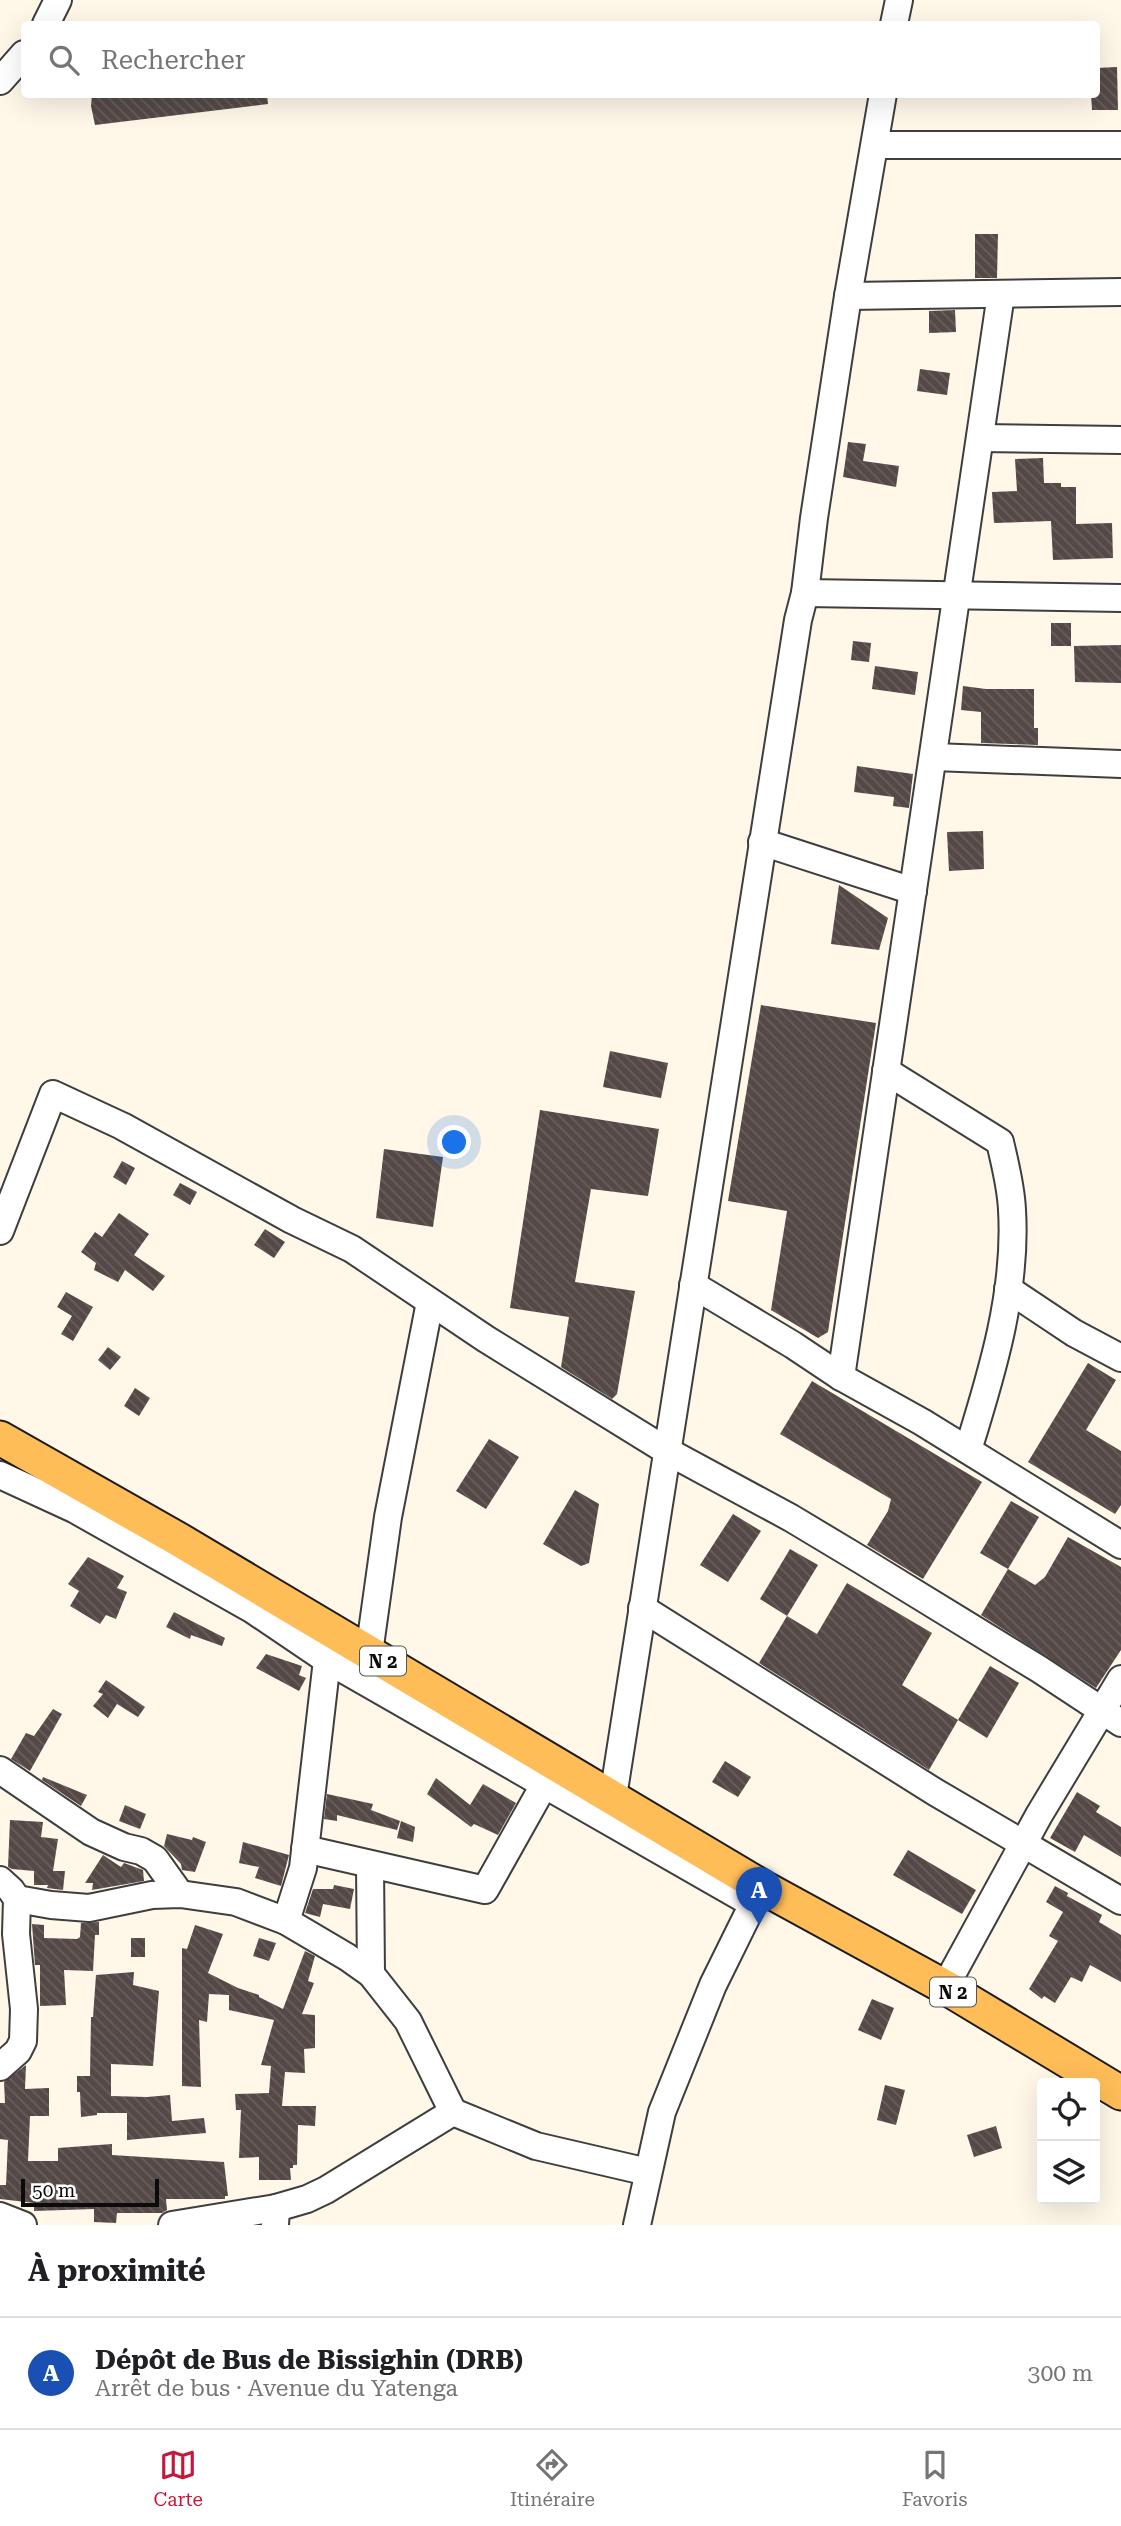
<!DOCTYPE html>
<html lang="fr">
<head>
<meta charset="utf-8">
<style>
  body { margin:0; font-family:"Roboto Serif",serif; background:#f6f6f6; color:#202124 }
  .controls { position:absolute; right:21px; bottom:21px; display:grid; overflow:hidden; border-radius:7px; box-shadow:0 7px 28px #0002 }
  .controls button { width:63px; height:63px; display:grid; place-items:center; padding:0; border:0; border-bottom:2px solid #e0e0e0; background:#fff; color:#202124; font:35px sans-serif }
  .scale { position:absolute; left:21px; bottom:18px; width:138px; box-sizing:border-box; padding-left:7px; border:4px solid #0b0b0b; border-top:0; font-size:19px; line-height:24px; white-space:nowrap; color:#0b0b0b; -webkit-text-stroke:5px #fff; paint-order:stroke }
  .you { position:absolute; left:455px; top:1143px; width:24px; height:24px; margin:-18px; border:5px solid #fff; border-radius:50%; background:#1a73e8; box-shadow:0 0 0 10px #1a73e833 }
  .badge { display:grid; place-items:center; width:46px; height:46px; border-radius:50%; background:#c5193b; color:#fff; font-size:23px; font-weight:700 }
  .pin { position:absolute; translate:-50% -58px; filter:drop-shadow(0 2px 4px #0008) }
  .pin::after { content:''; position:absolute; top:37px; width:24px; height:21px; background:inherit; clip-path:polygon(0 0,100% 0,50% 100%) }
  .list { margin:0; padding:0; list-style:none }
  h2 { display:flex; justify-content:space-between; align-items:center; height:91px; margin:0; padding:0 28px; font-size:30px }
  h2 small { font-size:23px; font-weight:400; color:#757577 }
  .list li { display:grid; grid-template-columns:46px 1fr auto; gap:21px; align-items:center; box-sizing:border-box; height:112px; padding:0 28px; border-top:2px solid #e0e0e0 }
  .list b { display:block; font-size:26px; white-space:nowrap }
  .list p { margin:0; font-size:23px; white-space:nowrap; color:#757577 }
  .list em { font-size:23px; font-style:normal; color:#757577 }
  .icon { flex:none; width:38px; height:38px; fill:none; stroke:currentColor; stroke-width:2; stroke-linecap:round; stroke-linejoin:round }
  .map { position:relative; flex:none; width:1121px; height:2225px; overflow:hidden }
  .search { position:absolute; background:#fff; box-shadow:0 7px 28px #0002; left:21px; right:21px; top:21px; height:77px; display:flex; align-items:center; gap:18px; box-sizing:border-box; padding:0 24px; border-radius:7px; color:#757577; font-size:26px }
  .sheet { height:203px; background:#fff }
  nav { display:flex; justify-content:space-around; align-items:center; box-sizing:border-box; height:98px; border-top:2px solid #e0e0e0; background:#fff; font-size:19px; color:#757577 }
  nav a { display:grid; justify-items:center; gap:4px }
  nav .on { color:#c5193b }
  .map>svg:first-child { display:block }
</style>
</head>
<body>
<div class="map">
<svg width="1121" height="2225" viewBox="0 0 1121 2225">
  <defs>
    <pattern id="building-back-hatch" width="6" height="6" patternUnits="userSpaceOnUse" patternTransform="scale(1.75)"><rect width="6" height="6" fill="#544946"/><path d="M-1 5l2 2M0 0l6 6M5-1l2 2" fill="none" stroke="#685f5c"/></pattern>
  </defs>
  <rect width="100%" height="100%" fill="#fff7e8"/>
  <g fill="url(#building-back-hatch)">
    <polygon points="1117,67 1118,110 1092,110 1091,94 1096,94 1096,68"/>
    <polygon points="92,94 267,94 268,104 95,125 91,106"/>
    <polygon points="975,234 998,234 997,278 975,278"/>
    <polygon points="955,310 956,332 929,333 929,311"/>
    <polygon points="920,369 950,373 947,395 917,391"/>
    <polygon points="848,442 866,444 863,461 899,466 896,487 843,477"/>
    <polygon points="1043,458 1044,483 1061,483 1061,487 1076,487 1076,524 1112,523 1113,558 1053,560 1051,521 994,523 992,492 1017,491 1015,459"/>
    <rect x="1051" y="623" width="20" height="23"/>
    <polygon points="853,641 871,643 869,662 851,660"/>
    <polygon points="1121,645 1121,683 1075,682 1074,646"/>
    <polygon points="875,666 918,672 915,695 872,689"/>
    <polygon points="963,686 986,689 1034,689 1034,728 1038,728 1038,745 981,743 981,712 961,710"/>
    <polygon points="857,766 913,774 909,808 893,806 894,797 854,792"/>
    <polygon points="983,831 984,869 949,871 947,832"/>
    <polygon points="839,885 888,918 879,950 831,944"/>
    <polygon points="761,1005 876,1023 828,1332 818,1338 771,1310 787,1211 728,1201"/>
    <polygon points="610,1051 668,1063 661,1098 603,1087"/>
    <polygon points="540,1110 659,1129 648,1196 591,1189 575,1282 635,1291 617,1394 612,1399 561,1367 569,1317 510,1308"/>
    <polygon points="384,1149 443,1157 433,1227 376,1218"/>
    <polygon points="122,1161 135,1168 126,1185 113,1177"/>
    <polygon points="180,1183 197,1192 190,1205 173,1195"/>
    <polygon points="119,1213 149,1234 134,1255 165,1276 153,1291 125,1270 118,1282 94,1270 96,1263 81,1252 95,1232 102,1237"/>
    <polygon points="265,1229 285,1242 274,1258 254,1245"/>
    <polygon points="66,1292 93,1307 73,1341 61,1334 72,1316 57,1307"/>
    <polygon points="108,1347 121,1357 110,1370 98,1360"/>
    <polygon points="1088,1363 1116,1380 1086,1430 1121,1451 1121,1505 1115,1514 1028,1462"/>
    <polygon points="812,1381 982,1482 923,1579 867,1545 888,1511 891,1499 780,1434"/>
    <polygon points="135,1388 150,1398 139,1416 124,1406"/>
    <polygon points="489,1439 519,1457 486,1509 456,1491"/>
    <polygon points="575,1490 599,1504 589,1563 581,1566 543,1544"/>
    <polygon points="1011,1501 1039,1517 1008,1569 980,1553"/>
    <polygon points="733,1514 761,1531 728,1582 700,1565"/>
    <polygon points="1068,1537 1121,1567 1121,1650 1096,1688 981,1615 1008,1569 1035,1585 1045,1577"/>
    <polygon points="790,1549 818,1565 787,1616 760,1599"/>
    <polygon points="88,1557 124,1576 117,1588 127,1592 116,1619 106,1615 100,1624 70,1606 79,1591 68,1584"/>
    <polygon points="847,1583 932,1633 902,1685 958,1720 929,1770 759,1663 787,1616 817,1634"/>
    <polygon points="174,1612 225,1638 222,1646 191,1635 190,1639 166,1627"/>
    <polygon points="266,1654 302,1666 299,1675 306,1678 299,1691 256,1668"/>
    <polygon points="990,1666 1019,1683 987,1738 958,1720"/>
    <polygon points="106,1680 145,1707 138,1717 117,1704 108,1718 93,1706 103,1694 98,1692"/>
    <polygon points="53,1709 62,1714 30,1771 11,1759 26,1733 34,1736"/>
    <polygon points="725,1761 751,1777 738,1797 712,1782"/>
    <polygon points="43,1777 87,1795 81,1806 42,1780"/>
    <polygon points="436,1778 470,1805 483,1784 516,1803 498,1835 474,1824 471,1827 427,1794"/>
    <polygon points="1077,1792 1100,1806 1096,1812 1121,1827 1121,1857 1084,1835 1075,1852 1050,1838"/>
    <polygon points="327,1794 373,1804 371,1810 400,1821 397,1830 337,1815 337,1821 324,1819"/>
    <polygon points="125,1805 146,1814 140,1829 119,1821"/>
    <polygon points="10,1820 43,1822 41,1837 58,1839 53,1871 65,1871 63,1890 47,1888 48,1885 34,1885 34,1871 12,1869 8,1867"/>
    <polygon points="401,1821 415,1827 413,1842 397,1838"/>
    <polygon points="167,1834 192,1840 193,1837 206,1842 195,1872 182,1870 181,1864 164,1846"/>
    <polygon points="243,1842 289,1855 281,1886 255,1878 259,1867 239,1863"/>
    <polygon points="908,1850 976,1890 962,1914 893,1875"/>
    <polygon points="103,1855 121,1867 124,1863 143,1870 144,1881 92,1890 93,1883 85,1883"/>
    <polygon points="334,1885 354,1889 350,1909 323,1904 320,1917 305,1913 313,1889 333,1889"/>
    <polygon points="1055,1886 1068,1893 1067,1896 1102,1915 1099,1922 1121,1935 1121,1982 1090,1965 1082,1982 1071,1977 1055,2003 1044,1996 1042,1999 1029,1989 1058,1941 1049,1936 1063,1912 1046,1902"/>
    <polygon points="99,1922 99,1935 95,1935 93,1971 64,1970 66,2005 40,2006 40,1965 35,1965 32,1924 44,1925 44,1938 77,1939 80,1937 81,1923"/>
    <polygon points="195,1925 223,1934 208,1973 238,1988 259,1995 259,1997 283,2009 305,1951 315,1956 308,1981 314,1983 302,2014 315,2015 315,2048 304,2049 305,2073 285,2072 282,2106 316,2106 315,2126 298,2125 297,2165 293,2165 293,2168 290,2168 291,2180 259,2180 259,2157 239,2158 241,2110 236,2110 235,2094 269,2093 271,2066 261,2065 274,2020 229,2010 229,1995 209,1994 207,2022 199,2020 201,2087 182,2086 182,1948 187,1949"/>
    <rect x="131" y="1938" width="14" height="19"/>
    <polygon points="259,1938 276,1943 269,1961 253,1956"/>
    <polygon points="134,1972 133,1985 159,1991 153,2066 111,2064 111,2096 147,2097 170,2095 172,2121 204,2118 206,2133 127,2140 127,2113 97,2113 97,2115 81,2117 80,2092 77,2092 77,2076 90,2076 91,2017 93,2017 96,1975"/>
    <polygon points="872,1999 894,2008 881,2040 858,2030"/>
    <polygon points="26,2065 25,2089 49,2088 49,2116 30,2116 28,2161 58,2161 58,2148 112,2144 112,2155 224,2162 228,2196 225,2196 225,2199 166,2199 167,2210 162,2213 117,2213 116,2223 94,2222 94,2209 34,2211 34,2203 0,2199 0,2185 6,2185 8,2140 0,2139 0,2103 5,2103 4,2082"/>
    <polygon points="885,2085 905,2090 896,2125 877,2120"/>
    <polygon points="996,2126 1002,2148 974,2157 967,2135"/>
  </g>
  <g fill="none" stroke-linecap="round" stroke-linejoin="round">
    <g stroke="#3e3e3e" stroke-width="30">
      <g id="minor">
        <polyline points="46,24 58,0"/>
        <polyline points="894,24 899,0"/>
        <polyline points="0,81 24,54"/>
        <polyline points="875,145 1121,145"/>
        <polyline points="848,296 1121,292"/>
        <polyline points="980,438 1121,440"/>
        <polyline points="805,593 1121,598"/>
        <polyline points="934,757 1121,764"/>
        <polyline points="762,842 913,891"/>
        <path d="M886,1071L1000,1142C1005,1164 1011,1186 1012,1210C1017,1291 992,1373 968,1450"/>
        <polyline points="0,1231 53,1094 122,1126 292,1220 352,1249 486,1339 667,1451 791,1518 861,1560 1039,1669 1121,1723"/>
        <polyline points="693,1285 793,1345 841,1377 922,1422 1121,1545"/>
        <polyline points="1008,1289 1074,1333 1121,1358"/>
        <polyline points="841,1377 1001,294"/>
        <polyline points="0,1475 74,1509 253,1610 327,1660 753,1904"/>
        <polyline points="642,1608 935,1792 1121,1901"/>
        <polyline points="369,1653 388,1517 430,1302"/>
        <polyline points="0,1770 91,1832 124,1847 141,1851 155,1859 180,1894"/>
        <polyline points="613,1797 798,620 805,593 814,518 848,296 883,94"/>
        <polyline points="305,1849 485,1890 544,1785"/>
        <polyline points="370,1865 371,1974"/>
        <polyline points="0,1880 11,1890 17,1899 16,1934 24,2009 23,2041 18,2051 0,2067"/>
        <polyline points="17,1899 51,1905 89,1908 152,1895 180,1894 236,1902 286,1921 347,1957 371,1974 408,2021 453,2112"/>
        <polyline points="286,1921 303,1868 327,1660"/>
        <polyline points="945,1987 1039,1815 1121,1679"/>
        <polyline points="0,2216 23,2225"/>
        <polyline points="172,2225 276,2208"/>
        <polyline points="275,2225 276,2208 307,2199 326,2190 453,2112 536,2146 648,2172"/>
        <polyline points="637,2225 662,2112 713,1985 753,1904 763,1890"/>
      </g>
    </g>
    <g stroke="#1c1c1c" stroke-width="37">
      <polyline id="major" points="0,1438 176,1538 764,1888 945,1987 1121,2093"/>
    </g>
    <use href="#minor" stroke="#fff" stroke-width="26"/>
    <use href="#major" stroke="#ffbd58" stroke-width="33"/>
  </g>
  <g text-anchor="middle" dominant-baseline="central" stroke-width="7" stroke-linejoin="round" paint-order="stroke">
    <g fill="#fff" stroke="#545454" stroke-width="2">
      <rect x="360" y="1646.5" width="46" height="29" rx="5"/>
      <rect x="930" y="1977.5" width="46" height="29" rx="5"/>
    </g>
    <g font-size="18" font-weight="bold" fill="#0b0b0b">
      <text x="383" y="1661">N 2</text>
      <text x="953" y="1992">N 2</text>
    </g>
  </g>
</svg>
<div class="controls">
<button><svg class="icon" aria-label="locate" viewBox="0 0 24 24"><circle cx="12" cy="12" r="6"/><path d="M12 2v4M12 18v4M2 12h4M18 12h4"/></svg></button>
<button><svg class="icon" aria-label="layers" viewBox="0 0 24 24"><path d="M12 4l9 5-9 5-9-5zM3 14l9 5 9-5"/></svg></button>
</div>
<div class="scale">50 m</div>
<div class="you"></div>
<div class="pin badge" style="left:759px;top:1925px;background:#1a4fb4">A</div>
<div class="search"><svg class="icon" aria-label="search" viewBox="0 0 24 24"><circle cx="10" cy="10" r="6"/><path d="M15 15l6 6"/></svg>Rechercher</div>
</div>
<section class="sheet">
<h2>À proximité<small></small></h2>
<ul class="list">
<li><span class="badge" style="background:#1a4fb4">A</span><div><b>Dépôt de Bus de Bissighin (DRB)</b><p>Arrêt de bus · Avenue du Yatenga</p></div><em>300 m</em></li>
</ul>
</section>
<nav>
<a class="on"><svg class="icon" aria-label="map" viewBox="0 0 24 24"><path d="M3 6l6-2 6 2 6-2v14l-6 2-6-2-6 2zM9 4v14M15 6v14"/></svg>Carte</a>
<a><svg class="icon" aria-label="directions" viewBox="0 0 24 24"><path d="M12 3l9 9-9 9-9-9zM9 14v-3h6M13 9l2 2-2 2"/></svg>Itinéraire</a>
<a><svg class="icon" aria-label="saved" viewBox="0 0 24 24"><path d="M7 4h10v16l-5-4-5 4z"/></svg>Favoris</a>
</nav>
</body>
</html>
